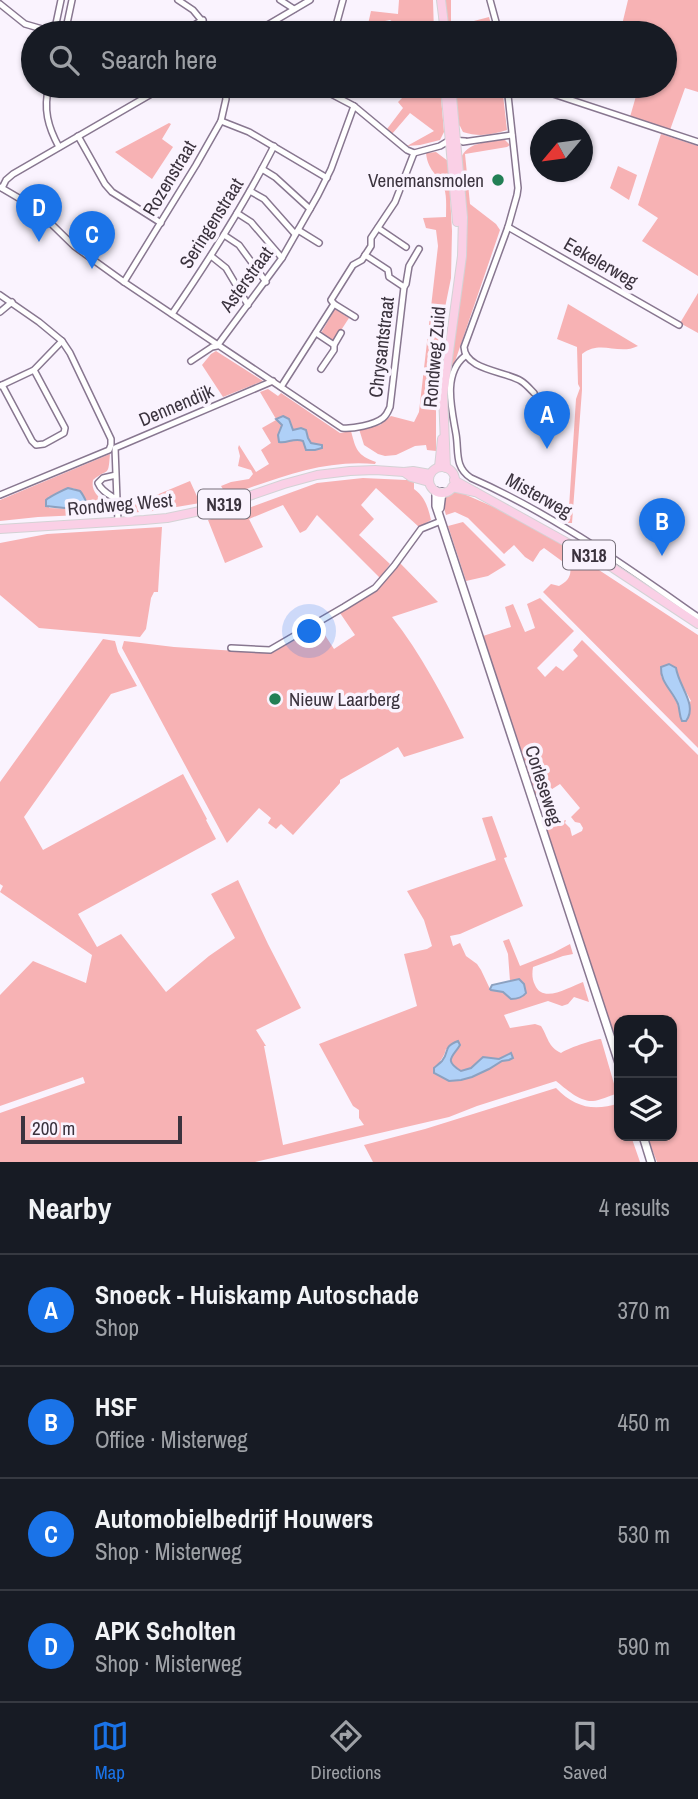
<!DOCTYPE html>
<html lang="en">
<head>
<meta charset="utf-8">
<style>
  body { margin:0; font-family:"Archivo Narrow",sans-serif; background:#20242c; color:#f1f3f6 }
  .controls { position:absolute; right:21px; bottom:21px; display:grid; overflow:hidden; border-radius:14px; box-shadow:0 2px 5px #0004 }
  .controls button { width:63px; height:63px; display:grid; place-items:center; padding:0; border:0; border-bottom:2px solid #363941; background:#171b24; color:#f1f3f6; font:35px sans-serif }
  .compass { position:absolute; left:530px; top:119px; width:63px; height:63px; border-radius:50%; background:#171b24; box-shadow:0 2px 5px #0004; rotate:241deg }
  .scale { position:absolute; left:21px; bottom:18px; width:161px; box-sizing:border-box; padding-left:7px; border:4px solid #3b333e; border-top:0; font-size:19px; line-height:24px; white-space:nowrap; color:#3b333e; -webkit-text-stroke:5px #faf3fe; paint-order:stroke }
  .you { position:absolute; left:310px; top:632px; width:24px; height:24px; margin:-18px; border:5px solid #fff; border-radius:50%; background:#1a73e8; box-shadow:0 0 0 10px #1a73e833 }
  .badge { display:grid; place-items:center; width:46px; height:46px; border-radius:50%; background:#1a73e8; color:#fff; font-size:23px; font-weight:700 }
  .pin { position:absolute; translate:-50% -58px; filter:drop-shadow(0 2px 4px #0008) }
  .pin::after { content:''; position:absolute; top:37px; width:24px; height:21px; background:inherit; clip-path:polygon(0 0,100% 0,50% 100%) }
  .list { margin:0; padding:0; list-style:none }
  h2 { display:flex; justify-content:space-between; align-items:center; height:91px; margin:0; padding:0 28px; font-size:30px }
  h2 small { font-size:23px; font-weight:400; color:#9ea1a6 }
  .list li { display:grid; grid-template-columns:46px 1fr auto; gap:21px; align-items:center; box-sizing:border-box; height:112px; padding:0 28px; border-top:2px solid #363941 }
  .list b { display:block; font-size:26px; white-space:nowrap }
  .list p { margin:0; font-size:23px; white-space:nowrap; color:#9ea1a6 }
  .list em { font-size:23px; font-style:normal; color:#9ea1a6 }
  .icon { flex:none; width:38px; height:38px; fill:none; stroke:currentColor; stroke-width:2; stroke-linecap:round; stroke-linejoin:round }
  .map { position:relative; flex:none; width:698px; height:1162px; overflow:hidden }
  .search { position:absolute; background:#171b24; box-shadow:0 2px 5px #0004; left:21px; right:21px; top:21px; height:77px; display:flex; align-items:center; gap:18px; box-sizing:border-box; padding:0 24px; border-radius:38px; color:#9ea1a6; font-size:26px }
  .sheet { height:539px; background:#171b24 }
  nav { display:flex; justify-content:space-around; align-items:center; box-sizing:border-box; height:98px; border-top:2px solid #363941; background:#171b24; font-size:19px; color:#9ea1a6 }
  nav a { display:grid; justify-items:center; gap:4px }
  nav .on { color:#1a73e8 }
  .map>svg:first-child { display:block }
</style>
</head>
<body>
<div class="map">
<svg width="698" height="1162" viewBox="0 0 698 1162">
  <rect width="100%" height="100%" fill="#faf3fe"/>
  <g fill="#f7b2b4" fill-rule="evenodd">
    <polygon points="399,0 433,0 434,33 395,33 399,30 402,22 396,24 390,20 385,21 387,29 385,33 366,33 371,11 398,14"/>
    <polygon points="444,0 451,0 451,27 489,17 493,31 488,33 447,33"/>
    <polygon points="628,0 698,0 698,92 685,88 670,130 630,117 636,96 631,94 633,86 665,86 665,33 620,33"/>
    <polygon points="406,86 440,86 444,132 440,140 420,145 407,146 434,131 410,113 392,134 387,129 403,108 398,102 409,91"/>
    <path d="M452,86H502L507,130C492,135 478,137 463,132L460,126L456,124Z"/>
    <polygon points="169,123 171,124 162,139 173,147 152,179 115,152"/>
    <polygon points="661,134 698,146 698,276 642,241 658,218 638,205"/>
    <path d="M504,139L510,145L507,147L465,154L470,204L496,224L500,230L449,379L459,301L460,160C467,141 487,143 504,139Z"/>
    <path d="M436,152L448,161L452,231L451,278L436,352V451L427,450L426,445L415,446L396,455L385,456L378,454L364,445L359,429L380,425L391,416L414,422L419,412L438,246L436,230L426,228L423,218L446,217C446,208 447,196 444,188C440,175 428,173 426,153Z"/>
    <polygon points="618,166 637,175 629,200 610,188"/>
    <polygon points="698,293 698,333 680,323"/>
    <path d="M568,304L638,346C618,356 601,339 582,354V390L572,523H568L576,399L580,388L578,384L577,347L557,339Z"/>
    <polygon points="335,309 349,318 334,341 321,333"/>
    <polygon points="216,351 263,381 223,397 202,365 211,354"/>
    <path d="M268,389L278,396L281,393L340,433L351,431C356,450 357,455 376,462L375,464C323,459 275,479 227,496L221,486L231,482L249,479L253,474L251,470L238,466L240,456L238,448L239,445L256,472L269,464L261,450L271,443L262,428L276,420H279L282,425L280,431L283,443L289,441H303L305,447L315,444L311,443L307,436L291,428L285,417L276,419L260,392Z"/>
    <path d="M110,454C108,478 109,467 93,480C90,495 105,500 113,511L110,514C106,514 101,515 97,514C83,510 90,493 72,488L48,497L49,508L74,509L80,515L38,517L0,521V500Z"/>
    <path d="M363,478L406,480L408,478L414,479V489C425,497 428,507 431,520L419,527L376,488L361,505L374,519L359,535L390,564L380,578L317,515L306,530L300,533L283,505L249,519L263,547L225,563L208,520L246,509L317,483Z"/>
    <polygon points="190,481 200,503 153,511 127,513 122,508 120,497 141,507 157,506 154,496"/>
    <path d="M457,491L519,518L574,549L573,553L698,635V748L543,592L551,584L559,586C567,582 572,576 570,567L544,548L540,551L533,562L525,557L514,545L504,554L468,518L455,512L446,515L443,505L444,496L451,492ZM676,668L679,679L691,701L679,710L677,703L661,676Z"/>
    <polygon points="463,522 506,565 488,576 466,581 448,526"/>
    <polygon points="162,527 158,592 154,592 151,598 146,629 140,637 39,628 0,595 0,543 47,534"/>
    <path d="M399,562L438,602L392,617C421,654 443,696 464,738L404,757L398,747L340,780V783L293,835L281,824L276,829L268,823L271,818L259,808L227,843L122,648L124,641L174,647L266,653L274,652L319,626L334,649L355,635L340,613L374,593Z"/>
    <polygon points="540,598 574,631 537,668 545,677 556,666 563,671 578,656 573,650 582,640 698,755 698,1162 657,1162 647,1136 672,1136 672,1020 619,1020 619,1052 545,827 566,820 565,823 570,828 572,836 582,831 583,828 580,823 575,822 571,817 580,808 560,784 546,793 534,795 483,636 511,627 505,607 513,604 525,632 535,628 527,604"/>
    <path d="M103,639L115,641L118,652L137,686L111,694L24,817L43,850L183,774L207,819L206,820L216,839L78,914L97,947L121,934L166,992L209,956L235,938L211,894L238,880L268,944L301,1008L256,1030L266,1046H264L283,1145L364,1125L359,1118V1110L353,1106L319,1044L417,1006L404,954L427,949L432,946L424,920L407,891L496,860L482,818L492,816L507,857L504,858L523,906L460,934L450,936L453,946L460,943L466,956L477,964L481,970L490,989L496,991L504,992L511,999L522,997L526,993L522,981H510L508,954L503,941L509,939L520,966L553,953L570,944L573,954L563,956L533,967C532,974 532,979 535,985C543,1004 569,987 583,982L589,1002L574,997L568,1004L562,1006L548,1001L504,1015L510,1028L535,1024L541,1026C548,1037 548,1047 561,1053C566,1049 594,1039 601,1039L617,1094C610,1095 599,1101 593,1101C580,1102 566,1089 556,1081L477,1106L449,1117L255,1162H0V1113L85,1083L83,1077L0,1106V995L33,961L86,983L92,955L0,892L3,886L0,884V782ZM446,1049H458C448,1058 448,1064 461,1071C479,1068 477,1056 499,1059L506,1055L509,1060L502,1061L489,1069L446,1079L434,1073C437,1063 444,1059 446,1049Z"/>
    <path d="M556,1088C574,1107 594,1112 619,1103V1136H631L640,1162H373L364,1145L425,1129Z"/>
  </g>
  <g fill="#afd0f7" stroke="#8ca1c0" stroke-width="2">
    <path d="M283,416L289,419L293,430L301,428L306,430L308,438L311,443L322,445V448L315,450H306L303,441C294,437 287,444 279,442L278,435L282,425L276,419Z"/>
    <path d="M68,488L80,491C87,499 87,510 97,514L80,515L74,509L46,506V500C49,497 63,490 68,488Z"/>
    <path d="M669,664L676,668C679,687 698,705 686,721H682C679,715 680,710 678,704C672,690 660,682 661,667Z"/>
    <path d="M519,979L524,984L526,993C522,998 517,999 511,999L503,992L491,990L490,989L492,985Z"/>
    <path d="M458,1041L460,1045C453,1057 443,1060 461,1071L471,1068L483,1057L499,1059L511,1053L513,1058L509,1060L502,1061L489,1069L472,1077L461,1080L449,1081L434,1073V1068C436,1066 439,1064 442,1061C450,1052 442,1047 458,1041Z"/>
  </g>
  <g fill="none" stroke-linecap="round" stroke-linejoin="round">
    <g stroke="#887790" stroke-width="8">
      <g id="minor">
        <polyline points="178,0 193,10 212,33"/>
        <polyline points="280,0 294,9"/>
        <polyline points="490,0 499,33"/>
        <polyline points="0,4 25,24 56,33"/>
        <polyline points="54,33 61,0"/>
        <polyline points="65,33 72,0"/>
        <polyline points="180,33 203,20"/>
        <polyline points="254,33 310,0"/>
        <polyline points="334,33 343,0"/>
        <path d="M49,86C43,109 48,127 59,147"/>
        <polyline points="316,86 354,106 407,150 414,153 440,146 450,140 465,141"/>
        <path d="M507,86L518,188L517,195L508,227L464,347C465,370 505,371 521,381C526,384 530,389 534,393"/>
        <polyline points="507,89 527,87 547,92 698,142"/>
        <polyline points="221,121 249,132 327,178"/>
        <polyline points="78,136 105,184 112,192 161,223"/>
        <polyline points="463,142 512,135"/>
        <polyline points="262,169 275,177 310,209"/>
        <path d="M0,187L34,207L74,246L124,282L342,428C353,429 374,425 383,418C387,415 388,411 390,407L404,287L389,277L388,270L365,255"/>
        <polyline points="2,188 6,180 13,174 165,86"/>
        <polyline points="250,191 264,199 295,234"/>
        <polyline points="237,213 251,222 282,258"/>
        <polyline points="508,227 679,325"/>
        <polyline points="378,228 406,247"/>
        <polyline points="298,230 319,243"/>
        <polyline points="224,235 239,245 266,282"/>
        <polyline points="211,256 226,268 248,305"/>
        <polyline points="124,282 196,165 221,121 226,99 224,86"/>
        <polyline points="404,287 406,284 409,266 419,249"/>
        <polyline points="0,295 39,322 62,341 70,353 111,439 111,445 109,450 0,495"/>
        <polyline points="334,304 355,317"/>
        <polyline points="0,312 12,302"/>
        <path d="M172,314C209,260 244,205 274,146"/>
        <polyline points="316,333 334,345 334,350 321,369"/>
        <polyline points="334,345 341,333"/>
        <path d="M465,356C442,374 452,410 456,434C459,451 454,467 471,478C553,514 625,566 698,617"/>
        <polyline points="191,361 212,347 217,346 282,258 318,195 331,169 354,106"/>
        <polyline points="2,385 32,441 36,445 44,444 64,433 65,428 34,370"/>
        <polyline points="0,386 34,370 62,341"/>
        <polyline points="281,387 334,304 331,300 353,265 362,260 371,246 371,238 395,202 414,153"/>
        <path d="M116,475L103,478L98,483C101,491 110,495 117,500L115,448L273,381"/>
        <polyline points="117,500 118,521"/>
        <polyline points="231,648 270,650 344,607 375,588 394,566 421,529 441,521"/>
      </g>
    </g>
    <g stroke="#887790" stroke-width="10">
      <g id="secondary">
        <polyline points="436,491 436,506 441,521 619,1063"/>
        <polyline points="440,508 442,492"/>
        <polyline points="643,1136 651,1162"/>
      </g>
    </g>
    <g stroke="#d4d2d5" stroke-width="10">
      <g id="primary">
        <polyline points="441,0 445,33"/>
        <polyline points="445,86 457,222"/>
        <polyline points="439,467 442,439"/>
        <circle cx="442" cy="480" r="13"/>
        <polyline points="446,468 443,395 462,256 463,217 451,86"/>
        <polyline points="404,472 411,477 429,482"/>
        <polyline points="454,480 613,568 698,624"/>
        <polyline points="452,487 475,492"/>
        <polyline points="0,529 144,520 167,518 214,508 284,484 317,475 350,471 375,470 404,472 413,471 430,474"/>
      </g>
    </g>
    <use href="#minor" stroke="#fff" stroke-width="5"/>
    <use href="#secondary" stroke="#fff" stroke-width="7"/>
    <use href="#primary" stroke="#fad0e6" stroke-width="8"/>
  </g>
  <g fill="#227f55" stroke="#faf3fe" stroke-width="2.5">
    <circle cx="498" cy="180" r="7"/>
    <circle cx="275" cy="699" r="7"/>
  </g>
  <g text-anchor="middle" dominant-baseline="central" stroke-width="7" stroke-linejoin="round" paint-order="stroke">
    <g fill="#faf3fe" stroke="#746d78" stroke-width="2">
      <rect x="198" y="489.5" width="52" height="29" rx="5"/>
      <rect x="563" y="540.5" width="52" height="29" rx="5"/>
    </g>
    <g font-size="18" font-weight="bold" fill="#3b333e">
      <text x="224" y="504">N319</text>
      <text x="589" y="555">N318</text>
    </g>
    <g font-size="19" fill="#3b333e" stroke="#faf3fe">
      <text transform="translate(169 178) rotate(-59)">Rozenstraat</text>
      <text transform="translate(211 223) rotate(-58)">Seringenstraat</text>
      <text transform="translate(601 262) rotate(30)">Eekelerweg</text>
      <text transform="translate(246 279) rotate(-54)">Asterstraat</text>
      <text transform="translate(381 347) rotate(-83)">Chrysantstraat</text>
      <text transform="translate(434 357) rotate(-85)">Rondweg Zuid</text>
      <text transform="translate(176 405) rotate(-23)">Dennendijk</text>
      <text transform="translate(539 495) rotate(29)">Misterweg</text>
      <text transform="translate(120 504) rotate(-5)">Rondweg West</text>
      <text transform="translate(544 785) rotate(72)">Corleseweg</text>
    </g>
    <g font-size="19" fill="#3b333e" stroke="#faf3fe" text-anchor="end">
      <text x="484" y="180">Venemansmolen</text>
      <text x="289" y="699" text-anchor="start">Nieuw Laarberg</text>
    </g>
  </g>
</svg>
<div class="controls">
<button><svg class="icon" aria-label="locate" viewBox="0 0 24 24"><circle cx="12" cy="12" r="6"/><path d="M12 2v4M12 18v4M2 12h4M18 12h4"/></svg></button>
<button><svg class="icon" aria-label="layers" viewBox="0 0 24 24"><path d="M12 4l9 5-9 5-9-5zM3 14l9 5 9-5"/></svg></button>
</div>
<svg class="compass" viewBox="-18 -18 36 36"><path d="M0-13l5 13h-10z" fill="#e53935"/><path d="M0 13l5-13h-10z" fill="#9ea1a6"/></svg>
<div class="scale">200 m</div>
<div class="you"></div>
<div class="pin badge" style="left:547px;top:449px">A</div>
<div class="pin badge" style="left:662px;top:556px">B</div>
<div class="pin badge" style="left:92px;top:269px">C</div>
<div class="pin badge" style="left:39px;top:242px">D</div>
<div class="search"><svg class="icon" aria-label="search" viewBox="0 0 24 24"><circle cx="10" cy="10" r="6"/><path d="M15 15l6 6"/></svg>Search here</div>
</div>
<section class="sheet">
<h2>Nearby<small>4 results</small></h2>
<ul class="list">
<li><span class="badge">A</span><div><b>Snoeck - Huiskamp Autoschade</b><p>Shop</p></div><em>370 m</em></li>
<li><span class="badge">B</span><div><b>HSF</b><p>Office · Misterweg</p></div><em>450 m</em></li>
<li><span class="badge">C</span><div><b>Automobielbedrijf Houwers</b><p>Shop · Misterweg</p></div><em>530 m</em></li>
<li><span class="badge">D</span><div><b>APK Scholten</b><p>Shop · Misterweg</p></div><em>590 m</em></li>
</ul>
</section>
<nav>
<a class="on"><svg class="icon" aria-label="map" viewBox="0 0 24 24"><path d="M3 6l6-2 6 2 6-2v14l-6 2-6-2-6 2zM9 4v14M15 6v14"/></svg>Map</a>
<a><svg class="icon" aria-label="directions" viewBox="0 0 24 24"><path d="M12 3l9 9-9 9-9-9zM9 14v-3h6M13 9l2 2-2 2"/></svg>Directions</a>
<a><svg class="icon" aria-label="saved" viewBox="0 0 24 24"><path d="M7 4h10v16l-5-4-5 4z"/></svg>Saved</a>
</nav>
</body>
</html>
